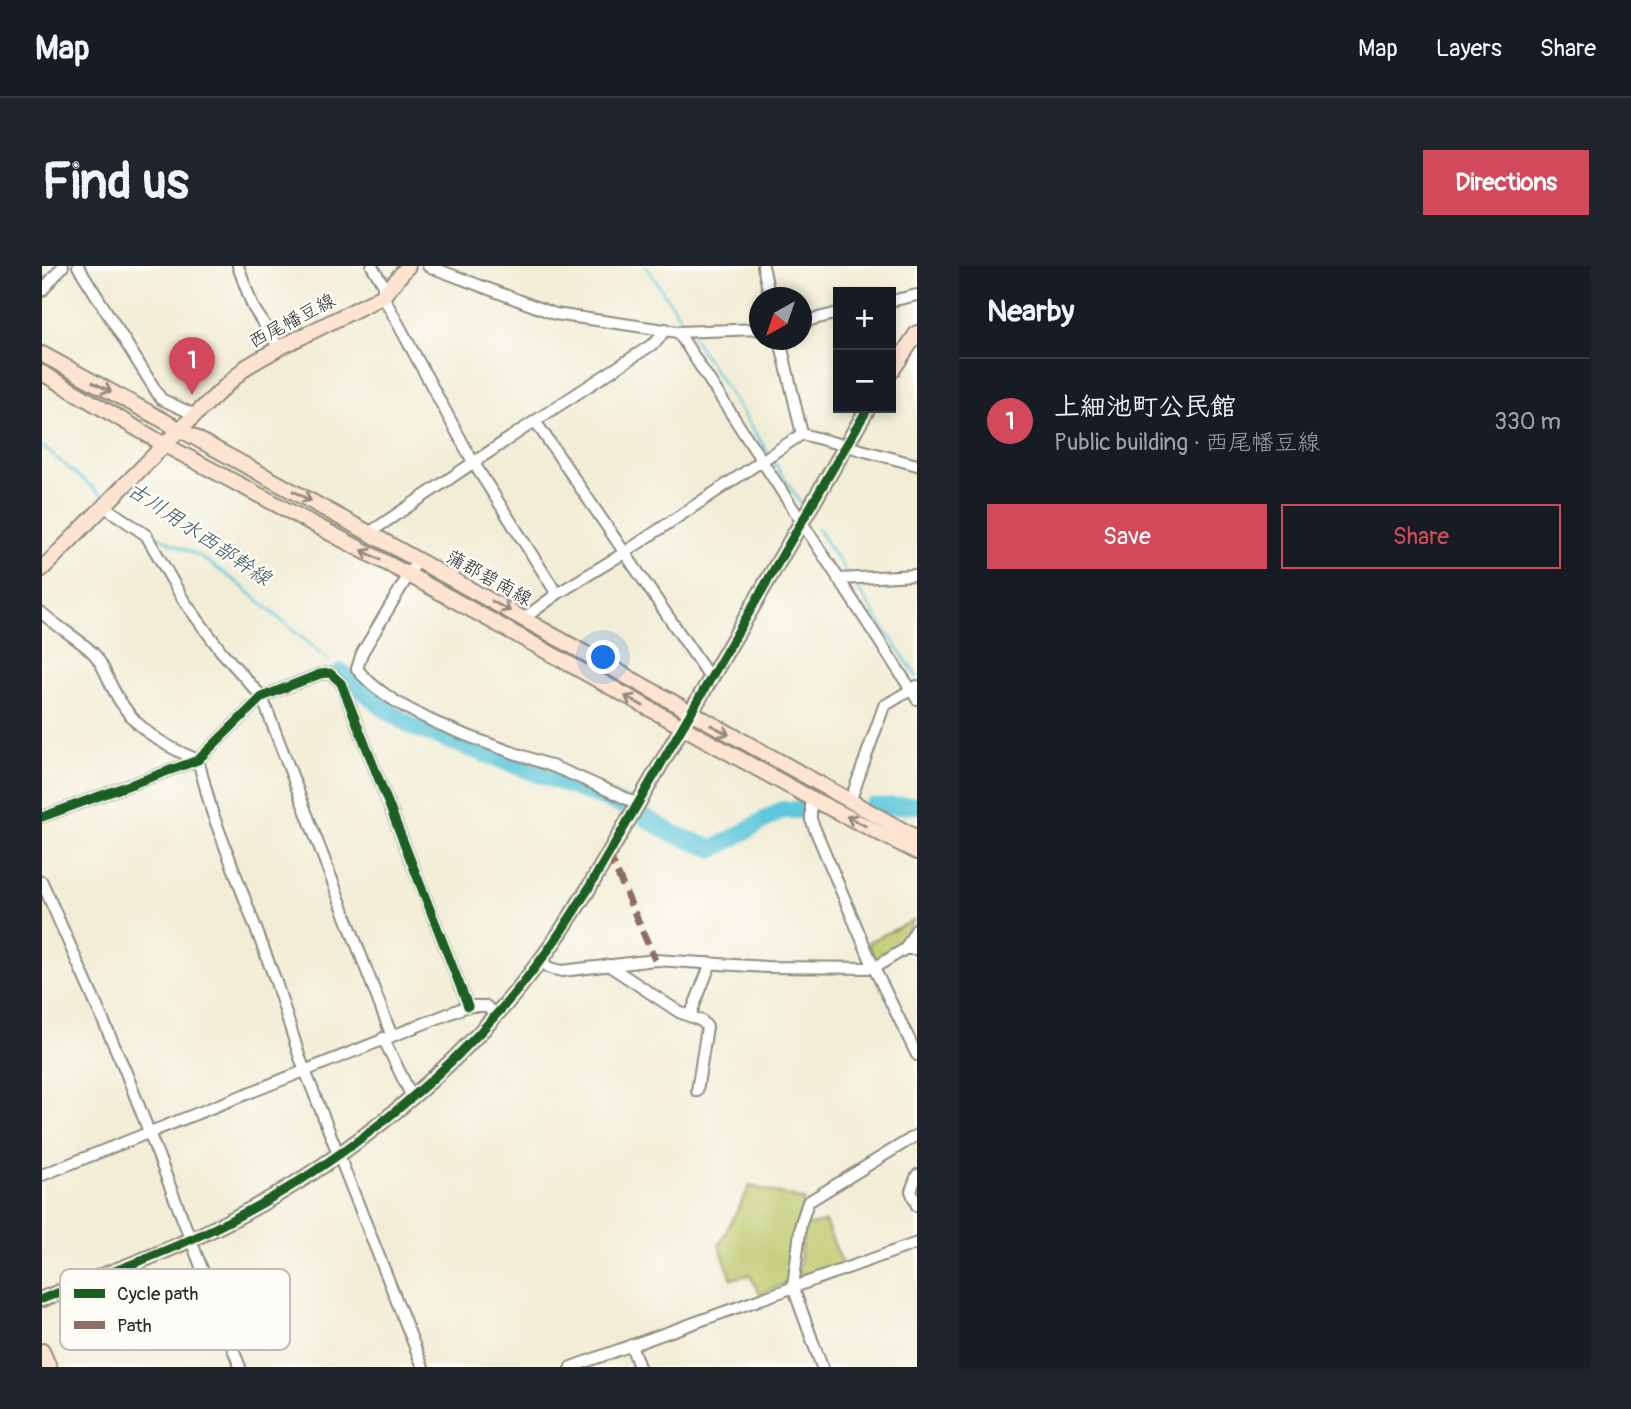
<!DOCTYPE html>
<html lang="en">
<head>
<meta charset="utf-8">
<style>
  body { margin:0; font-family:Pangolin,"Klee One",sans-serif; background:#20242c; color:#f1f3f6 }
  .controls { position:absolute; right:21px; top:21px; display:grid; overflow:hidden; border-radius:0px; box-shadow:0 4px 10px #0003 }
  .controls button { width:63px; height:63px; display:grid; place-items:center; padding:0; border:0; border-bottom:2px solid #363941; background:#171b24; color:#f1f3f6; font:35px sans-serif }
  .compass { position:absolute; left:707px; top:21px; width:63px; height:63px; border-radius:50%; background:#171b24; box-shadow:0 4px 10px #0003; rotate:220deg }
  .you { position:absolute; left:562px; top:392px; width:24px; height:24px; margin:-18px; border:5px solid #fff; border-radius:50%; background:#1a73e8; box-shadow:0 0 0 10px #1a73e833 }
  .badge { display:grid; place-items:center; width:46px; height:46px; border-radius:50%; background:#d1495b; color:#fff; font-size:23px; font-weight:700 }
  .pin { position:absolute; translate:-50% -58px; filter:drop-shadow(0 2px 4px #0008) }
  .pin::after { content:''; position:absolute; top:37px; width:24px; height:21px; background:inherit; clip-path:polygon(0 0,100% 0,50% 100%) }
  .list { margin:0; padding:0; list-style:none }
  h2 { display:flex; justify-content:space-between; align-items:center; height:91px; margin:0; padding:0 28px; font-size:30px }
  h2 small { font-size:23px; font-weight:400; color:#9ea1a6 }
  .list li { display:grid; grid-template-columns:46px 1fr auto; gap:21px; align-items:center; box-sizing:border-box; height:126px; padding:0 28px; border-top:2px solid #363941 }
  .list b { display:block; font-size:26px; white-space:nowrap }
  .list p { margin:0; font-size:23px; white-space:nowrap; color:#9ea1a6 }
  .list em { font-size:23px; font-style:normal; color:#9ea1a6 }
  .actions { display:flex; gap:14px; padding:21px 28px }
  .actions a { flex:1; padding:16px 0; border:2px solid #d1495b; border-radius:0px; text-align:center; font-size:24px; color:#d1495b }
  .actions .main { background:#d1495b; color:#fff }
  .map { position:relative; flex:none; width:875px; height:1101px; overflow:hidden; border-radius:0px }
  header { display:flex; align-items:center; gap:42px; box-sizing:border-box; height:98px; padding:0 35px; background:#171b24; border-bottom:2px solid #363941 }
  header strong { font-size:33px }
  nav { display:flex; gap:38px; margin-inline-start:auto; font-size:24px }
  .intro { display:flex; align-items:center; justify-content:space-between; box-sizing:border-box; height:168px; padding:0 42px }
  h1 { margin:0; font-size:49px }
  .button { padding:18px 32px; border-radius:0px; background:#d1495b; color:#fff; font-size:24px; font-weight:700 }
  main { display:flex; gap:42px; padding:0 42px }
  aside { flex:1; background:#171b24; border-radius:0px; box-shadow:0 4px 10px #0003 }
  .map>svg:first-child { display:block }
</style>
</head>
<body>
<header>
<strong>Map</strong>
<nav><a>Map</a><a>Layers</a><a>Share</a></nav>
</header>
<div class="intro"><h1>Find us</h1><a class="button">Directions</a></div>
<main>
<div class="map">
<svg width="875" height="1101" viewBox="0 0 875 1101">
  <rect width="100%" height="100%" fill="#fdfcf7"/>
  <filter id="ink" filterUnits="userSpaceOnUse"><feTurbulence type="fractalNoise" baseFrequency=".0143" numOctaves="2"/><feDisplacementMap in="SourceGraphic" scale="14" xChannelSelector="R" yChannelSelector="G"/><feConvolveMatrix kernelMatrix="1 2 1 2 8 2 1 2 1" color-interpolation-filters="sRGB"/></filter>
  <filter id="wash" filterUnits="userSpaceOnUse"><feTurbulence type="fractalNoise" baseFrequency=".00686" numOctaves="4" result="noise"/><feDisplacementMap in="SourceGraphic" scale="28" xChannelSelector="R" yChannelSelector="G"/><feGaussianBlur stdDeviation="1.57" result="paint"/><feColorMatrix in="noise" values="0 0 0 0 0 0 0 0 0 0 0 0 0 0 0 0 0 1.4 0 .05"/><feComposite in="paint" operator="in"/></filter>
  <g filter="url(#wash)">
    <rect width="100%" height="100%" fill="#f2edd6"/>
    <g fill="#bcc86a" stroke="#747a4a" stroke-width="2">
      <polygon points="872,654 850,688 834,697 826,676"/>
      <polygon points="708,920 762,934 747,1016 718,1028 708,1009 690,1013 677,979"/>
      <polygon points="783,956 801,999 755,1017 762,960"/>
    </g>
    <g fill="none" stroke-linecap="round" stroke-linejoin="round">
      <g stroke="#5fc7da" stroke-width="2.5">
        <polyline points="604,0 645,62"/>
        <polyline points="650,70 727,188"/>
        <polyline points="0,180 62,231"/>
        <polyline points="730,193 758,236"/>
        <polyline points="70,238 81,247"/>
        <polyline points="775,262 806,309"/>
        <polyline points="109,267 157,290 196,317 287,395"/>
        <polyline points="812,317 875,411"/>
      </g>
      <g stroke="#5fc7da" stroke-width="18">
        <polyline points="299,406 343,443 371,461 580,539"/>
        <polyline points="830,541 875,539"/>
        <polyline points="604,552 629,567 672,583 740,544 764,544"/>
      </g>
    </g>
  </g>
  <g filter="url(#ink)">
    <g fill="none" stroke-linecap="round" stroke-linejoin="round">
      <g stroke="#8e8c80" stroke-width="14">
        <g id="street">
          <polyline points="36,0 119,133 153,149"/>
          <polyline points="196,0 211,41 237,82"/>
          <polyline points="330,0 341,18 341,30 431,196 515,328"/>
          <polyline points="386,0 513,48 636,66 718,63"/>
          <polyline points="721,0 728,32"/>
          <polyline points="0,25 21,0"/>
          <polyline points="849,35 875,29"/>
          <polyline points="760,56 796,47"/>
          <polyline points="636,66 875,433"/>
          <polyline points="738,74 760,168"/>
          <polyline points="493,155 668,412"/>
          <polyline points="63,241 104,269 142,335 179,385 220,431 349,768"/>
          <polyline points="327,267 493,155 614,76 624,63"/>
          <path d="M375,295L320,387L315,403C355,452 453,479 512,501C540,512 568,525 596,538"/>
          <polyline points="796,313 875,309"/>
          <path d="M0,347C15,361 39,374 52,388C61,398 64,409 70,421C89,460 117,478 156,494"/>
          <polyline points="481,353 515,328 582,287 760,168 875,199"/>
          <polyline points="156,494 170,546 233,713 258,792 381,1101"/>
          <polyline points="809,533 842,440 875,420"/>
          <polyline points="772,534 769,538 769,554 832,702 875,789"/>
          <polyline points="0,551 156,494 220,431 278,408 288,407 299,417 426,740"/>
          <polyline points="0,616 83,804 198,1101"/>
          <polyline points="863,683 875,662"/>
          <polyline points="498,695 508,702 520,705 613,694 725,701 832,702 863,683 875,683"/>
          <polyline points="566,699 637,746 660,755 665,761 655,825"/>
          <polyline points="648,750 669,697"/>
          <polyline points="341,772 370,831"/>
          <polyline points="0,909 426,740 444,740 453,748"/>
          <polyline points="875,909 869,925 875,940"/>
          <polyline points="589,1079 597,1101"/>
          <polyline points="529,1101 875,977"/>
          <polyline points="780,1101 751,1021 759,957 766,936 875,869"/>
        </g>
      </g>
      <g stroke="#8e8c80" stroke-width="18">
        <g id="secondary">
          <polyline points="0,88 327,267 875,572"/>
          <polyline points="849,106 875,67"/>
          <polyline points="0,107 123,179 367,309 772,534 875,586"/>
          <polyline points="0,303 138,163 204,101 237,82 341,30 366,0"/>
          <path d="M0,1033C64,1008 130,985 191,953C307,893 420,800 498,695C515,673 530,648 545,625L826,142"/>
          <polyline points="0,1085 7,1101"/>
        </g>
      </g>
      <use href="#street" stroke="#fff" stroke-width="10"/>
      <use href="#secondary" stroke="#fde4d1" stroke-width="14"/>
      <polyline stroke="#8d6e63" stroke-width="7" stroke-dasharray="14 7" stroke-linecap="butt" points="567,588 613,694"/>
      <g stroke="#fdfcf7" stroke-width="13">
        <g id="cycleway">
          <polyline points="0,551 156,494 220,431 278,408 288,407 299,417 426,740"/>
          <path d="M0,1033C64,1008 130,985 191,953C307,893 420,800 498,695C515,673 530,648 545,625L826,142"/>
        </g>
      </g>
      <use href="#cycleway" stroke="#1b5e20" stroke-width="9"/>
    </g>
    <defs><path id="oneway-shaft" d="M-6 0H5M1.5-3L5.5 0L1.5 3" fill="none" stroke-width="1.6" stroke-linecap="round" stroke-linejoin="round" transform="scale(1.75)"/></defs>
    <g stroke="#94887e">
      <use href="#oneway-shaft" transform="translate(60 121) rotate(28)"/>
      <use href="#oneway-shaft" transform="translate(260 230) rotate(29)"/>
      <use href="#oneway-shaft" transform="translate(329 289) rotate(-152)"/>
      <use href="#oneway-shaft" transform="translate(459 340) rotate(29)"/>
      <use href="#oneway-shaft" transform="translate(592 435) rotate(-151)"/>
      <use href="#oneway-shaft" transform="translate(678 464) rotate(28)"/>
      <use href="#oneway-shaft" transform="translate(814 555) rotate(-153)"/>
    </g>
  </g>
  <g text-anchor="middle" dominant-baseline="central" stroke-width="5" stroke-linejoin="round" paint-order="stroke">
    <g font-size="19" fill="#2b2b2b" stroke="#fdfcf7">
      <text transform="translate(250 55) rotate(-28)">西尾幡豆線</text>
      <text transform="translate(447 312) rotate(29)">蒲郡碧南線</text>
    </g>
    <g font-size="21" font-style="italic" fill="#3b5a60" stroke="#fdfcf7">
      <text transform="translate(157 268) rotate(34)">古川用水西部幹線</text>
    </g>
  </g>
  <rect x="18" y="1003" width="230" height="81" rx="10" fill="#fdfcf7" stroke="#bebdba" stroke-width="2"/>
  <rect x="32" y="1023" width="31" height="9" fill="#1b5e20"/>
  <rect x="32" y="1055" width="31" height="8" fill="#8d6e63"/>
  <g font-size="19" fill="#2b2b2b">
    <text x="75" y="1034">Cycle path</text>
    <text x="75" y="1066">Path</text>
  </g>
</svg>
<div class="controls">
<button>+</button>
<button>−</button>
</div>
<svg class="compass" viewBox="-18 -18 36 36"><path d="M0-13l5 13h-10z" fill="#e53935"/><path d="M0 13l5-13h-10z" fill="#9ea1a6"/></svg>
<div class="you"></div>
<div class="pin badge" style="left:150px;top:129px">1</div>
</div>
<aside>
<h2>Nearby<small></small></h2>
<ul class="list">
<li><span class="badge">1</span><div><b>上細池町公民館</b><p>Public building · 西尾幡豆線</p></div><em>330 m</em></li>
</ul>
<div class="actions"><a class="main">Save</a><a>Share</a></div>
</aside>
</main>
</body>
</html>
